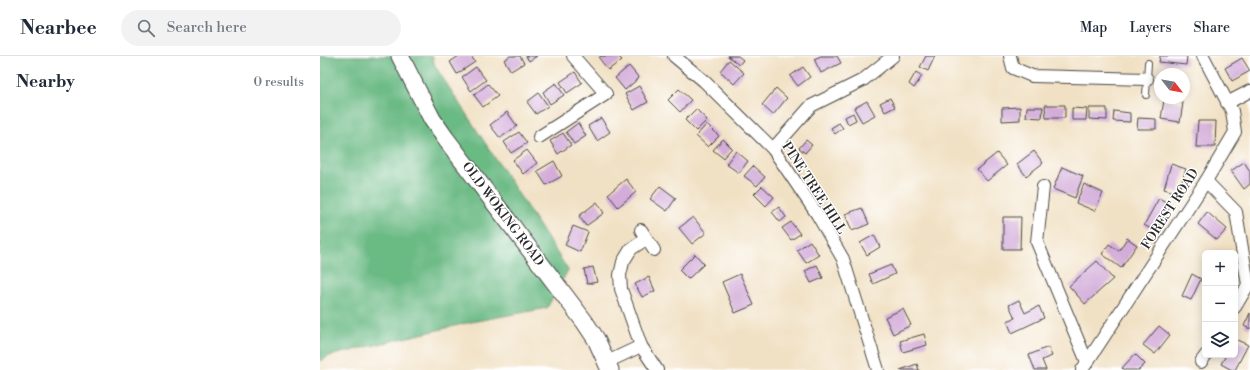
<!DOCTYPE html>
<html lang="en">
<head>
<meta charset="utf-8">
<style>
  body { margin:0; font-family:"Libre Bodoni",serif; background:#f2f2f3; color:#1f2937 }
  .controls { position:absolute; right:12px; bottom:12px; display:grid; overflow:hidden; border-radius:6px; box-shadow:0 2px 10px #0003 }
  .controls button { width:36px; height:36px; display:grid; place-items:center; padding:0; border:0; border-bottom:1px solid #e0e1e3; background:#fff; color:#1f2937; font:20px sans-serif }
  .compass { position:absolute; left:834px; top:12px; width:36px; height:36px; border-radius:50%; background:#fff; box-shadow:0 2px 10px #0003; rotate:121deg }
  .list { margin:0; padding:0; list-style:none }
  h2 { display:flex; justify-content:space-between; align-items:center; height:52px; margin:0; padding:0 16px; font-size:17px }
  h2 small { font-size:13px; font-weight:400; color:#747a83 }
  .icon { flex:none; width:22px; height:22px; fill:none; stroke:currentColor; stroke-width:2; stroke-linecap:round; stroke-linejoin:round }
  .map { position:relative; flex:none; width:930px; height:314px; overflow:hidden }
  header { display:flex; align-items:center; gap:24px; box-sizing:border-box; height:56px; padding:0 20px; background:#fff; border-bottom:1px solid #e0e1e3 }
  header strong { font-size:19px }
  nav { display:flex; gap:22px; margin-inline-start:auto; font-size:14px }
  .search { width:280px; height:36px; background:#f2f2f3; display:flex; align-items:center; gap:10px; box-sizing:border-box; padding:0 14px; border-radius:22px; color:#747a83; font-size:15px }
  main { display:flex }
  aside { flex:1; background:#fff }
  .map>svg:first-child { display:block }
</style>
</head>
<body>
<header>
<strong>Nearbee</strong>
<div class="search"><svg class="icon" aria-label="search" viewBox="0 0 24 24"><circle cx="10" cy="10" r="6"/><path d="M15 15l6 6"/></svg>Search here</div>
<nav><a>Map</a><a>Layers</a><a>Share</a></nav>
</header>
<main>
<aside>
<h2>Nearby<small>0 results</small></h2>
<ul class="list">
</ul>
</aside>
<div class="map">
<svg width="930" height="314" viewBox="0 0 930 314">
  <rect width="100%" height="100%" fill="#fff"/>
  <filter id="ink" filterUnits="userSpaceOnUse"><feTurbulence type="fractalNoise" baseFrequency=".025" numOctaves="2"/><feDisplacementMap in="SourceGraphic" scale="8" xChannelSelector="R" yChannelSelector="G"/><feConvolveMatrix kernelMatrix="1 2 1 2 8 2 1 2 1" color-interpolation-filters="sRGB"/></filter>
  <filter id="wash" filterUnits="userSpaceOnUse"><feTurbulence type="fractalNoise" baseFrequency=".012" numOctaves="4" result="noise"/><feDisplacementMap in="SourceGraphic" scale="16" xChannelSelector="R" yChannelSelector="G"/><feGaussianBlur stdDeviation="0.9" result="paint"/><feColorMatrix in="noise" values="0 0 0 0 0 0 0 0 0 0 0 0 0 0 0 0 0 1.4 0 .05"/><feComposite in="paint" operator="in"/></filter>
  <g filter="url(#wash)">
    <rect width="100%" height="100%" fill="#f1e1c4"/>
    <polygon fill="#6bba84" stroke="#4b7258" points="0,0 112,0 115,10 248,214 227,252 151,266 9,300 0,305"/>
    <g id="blocks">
      <g fill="#d3acd9">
        <polygon points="139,0 151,0 155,6 137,18 130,6"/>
        <polygon points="190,0 200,0 204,7 191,15 184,4"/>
        <polygon points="206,0 217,0 209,5"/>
        <polygon points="281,0 298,0 302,4 288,14 279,2"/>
        <polygon points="408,0 418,0 423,4 419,9"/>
        <polygon points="501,0 517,0 521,7 501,17 494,3"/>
        <polygon points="606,0 615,0 608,15 600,11"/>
        <polygon points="840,0 867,0 866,9 839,6"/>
        <polygon points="922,2 930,15 912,25 905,12"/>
        <polygon points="409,4 424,17 414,28 400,15"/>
        <polygon points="309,10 319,22 305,34 295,22"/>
        <polygon points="156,11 166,24 151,35 142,21"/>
        <polygon points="483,11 490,21 478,30 470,20"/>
        <polygon points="255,16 262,27 247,37 240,26"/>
        <polygon points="596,16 602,20 594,32 589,28"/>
        <polygon points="839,19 840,19 840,34 838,34"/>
        <polygon points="236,27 244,39 230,48 223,36"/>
        <polygon points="168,28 178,40 163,51 154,39"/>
        <polygon points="319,30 328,46 314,54 305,38"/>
        <polygon points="456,32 467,42 453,59 442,49"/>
        <polygon points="359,33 371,44 360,56 348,44"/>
        <polygon points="219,37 228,50 216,58 207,46"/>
        <polygon points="570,42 575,51 565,56 560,47"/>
        <polygon points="844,44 863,47 860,66 841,63"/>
        <polygon points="547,45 555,59 542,66 534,52"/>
        <polygon points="725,49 745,49 745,62 726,62"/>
        <polygon points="700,51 700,64 682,65 682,52"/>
        <polygon points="707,51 723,51 722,62 706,61"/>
        <polygon points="752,52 767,53 766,64 752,64"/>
        <polygon points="769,52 787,52 787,64 769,63"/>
        <polygon points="376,53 387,64 376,75 365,64"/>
        <polygon points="794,55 810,57 810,66 793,65"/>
        <polygon points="187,56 197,70 180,82 170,69"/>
        <polygon points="533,57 536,64 528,68 525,61"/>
        <polygon points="281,62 290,76 277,85 268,70"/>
        <polygon points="818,62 836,63 836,73 817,73"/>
        <polygon points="878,65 896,65 895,91 876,91"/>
        <polygon points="258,67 266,80 254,88 246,76"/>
        <polygon points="519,67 523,72 515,78 511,72"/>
        <polygon points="387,68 399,80 388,91 376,80"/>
        <polygon points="199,76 207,87 191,97 184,86"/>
        <polygon points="243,77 251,89 238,98 230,85"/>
        <polygon points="403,83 412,92 403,102 393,94"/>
        <polygon points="486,84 492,89 485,97 479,92"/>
        <polygon points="207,94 217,107 203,118 193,104"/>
        <polygon points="416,95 428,105 419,117 406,108"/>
        <polygon points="714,95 723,107 706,120 697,108"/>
        <polygon points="677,97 687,109 667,125 657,113"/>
        <polygon points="234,105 242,120 226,129 217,115"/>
        <polygon points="924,106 930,115 930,128 924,133 911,115"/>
        <polygon points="851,108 866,113 858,137 844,133"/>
        <polygon points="433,110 445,121 437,130 424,120"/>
        <polygon points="742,111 763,120 755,142 733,133"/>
        <polygon points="306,123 316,136 298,151 288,138"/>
        <polygon points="764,128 783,137 775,155 756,147"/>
        <polygon points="340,130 356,142 347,155 330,143"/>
        <polygon points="442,130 454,141 446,150 434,138"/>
        <polygon points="839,142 851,149 836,176 824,169"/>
        <polygon points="277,146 284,157 266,170 259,160"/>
        <polygon points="459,151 466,161 460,166 452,156"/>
        <polygon points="542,152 549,168 532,175 525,158"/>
        <polygon points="887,156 907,173 897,184 878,168"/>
        <polygon points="373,161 386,177 372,188 359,172"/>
        <polygon points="683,161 701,161 700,193 683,193"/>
        <polygon points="471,166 480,178 471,184 462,172"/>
        <polygon points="253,170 268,176 260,196 245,189"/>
        <polygon points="554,179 560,191 547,199 540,187"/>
        <polygon points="807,182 817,189 801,212 782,198 789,188 799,195"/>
        <polygon points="490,185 499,199 486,207 477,194"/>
        <polygon points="375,198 384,208 368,223 359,214"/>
        <polygon points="777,205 793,223 765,248 749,230"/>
        <polygon points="497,209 503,222 491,227 485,215"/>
        <polygon points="571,209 575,218 553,228 549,218"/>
        <polygon points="273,211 277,226 267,228 264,213"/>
        <polygon points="420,218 434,249 415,257 402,226"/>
        <polygon points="872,218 881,223 871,244 862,240"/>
        <polygon points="329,221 335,235 322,241 315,228"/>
        <polygon points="699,244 705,257 719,250 724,262 692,277 687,265 695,262 689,249"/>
        <polygon points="583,253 591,269 573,278 565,261"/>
        <polygon points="930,257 930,273 924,270"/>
        <polygon points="839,270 850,279 835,298 823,289"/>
        <polygon points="604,278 607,289 583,296 580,285"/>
        <polygon points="915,283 928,289 915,314 912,314 901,308 906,299 915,299"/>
        <polygon points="728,291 732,300 722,304 726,314 715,314 709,299"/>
        <polygon points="815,298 825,308 819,314 804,314 802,312"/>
        <polygon points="597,308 599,314 580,314"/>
      </g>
    </g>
  </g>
  <g filter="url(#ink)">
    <use href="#blocks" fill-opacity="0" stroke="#494642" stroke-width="1"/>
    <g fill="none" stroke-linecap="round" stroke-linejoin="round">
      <g stroke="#494642" stroke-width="8">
        <polyline id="lane" points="826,39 828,7"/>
      </g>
      <g stroke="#494642" stroke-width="14">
        <g id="street">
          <polyline points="354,0 384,25 453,93 497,158 523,203 558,314"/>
          <polyline points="690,0 693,12 712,20 827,23"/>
          <polyline points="907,47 930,35"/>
          <polyline points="219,81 286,38 253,0"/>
          <polyline points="453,93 491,50 543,24 573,0"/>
          <polyline points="886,125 916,156 928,229 915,251"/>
          <polyline points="723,131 717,186 767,306"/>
          <polyline points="321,174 334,194"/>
          <polyline points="326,183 311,193 303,206 300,219 301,233 321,290 337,314"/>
          <polyline points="287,306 321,290"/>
          <polyline points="881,306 886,299"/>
          <polyline points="762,314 886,125 915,76 912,55 883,0"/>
        </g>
      </g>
      <g stroke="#494642" stroke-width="19">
        <polyline id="secondary" points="80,0 112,63 126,83 264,265 276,283 290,314"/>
      </g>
      <use href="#lane" stroke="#fff" stroke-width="6"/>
      <use href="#street" stroke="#fff" stroke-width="12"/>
      <use href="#secondary" stroke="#fff" stroke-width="17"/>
    </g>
  </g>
  <g text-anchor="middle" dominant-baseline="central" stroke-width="3" stroke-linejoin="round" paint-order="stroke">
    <g font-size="13" fill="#2b2b2b" stroke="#fff">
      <text transform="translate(494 132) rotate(57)">PINE TREE HILL</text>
      <text transform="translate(850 153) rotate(-57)">FOREST ROAD</text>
      <text transform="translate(183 158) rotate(53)">OLD WOKING ROAD</text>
    </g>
  </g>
</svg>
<div class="controls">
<button>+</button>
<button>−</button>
<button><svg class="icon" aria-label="layers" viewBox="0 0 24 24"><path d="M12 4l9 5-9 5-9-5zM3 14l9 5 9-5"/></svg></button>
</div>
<svg class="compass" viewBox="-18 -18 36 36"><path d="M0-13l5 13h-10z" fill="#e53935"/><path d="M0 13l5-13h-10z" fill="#747a83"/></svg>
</div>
</main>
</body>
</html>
